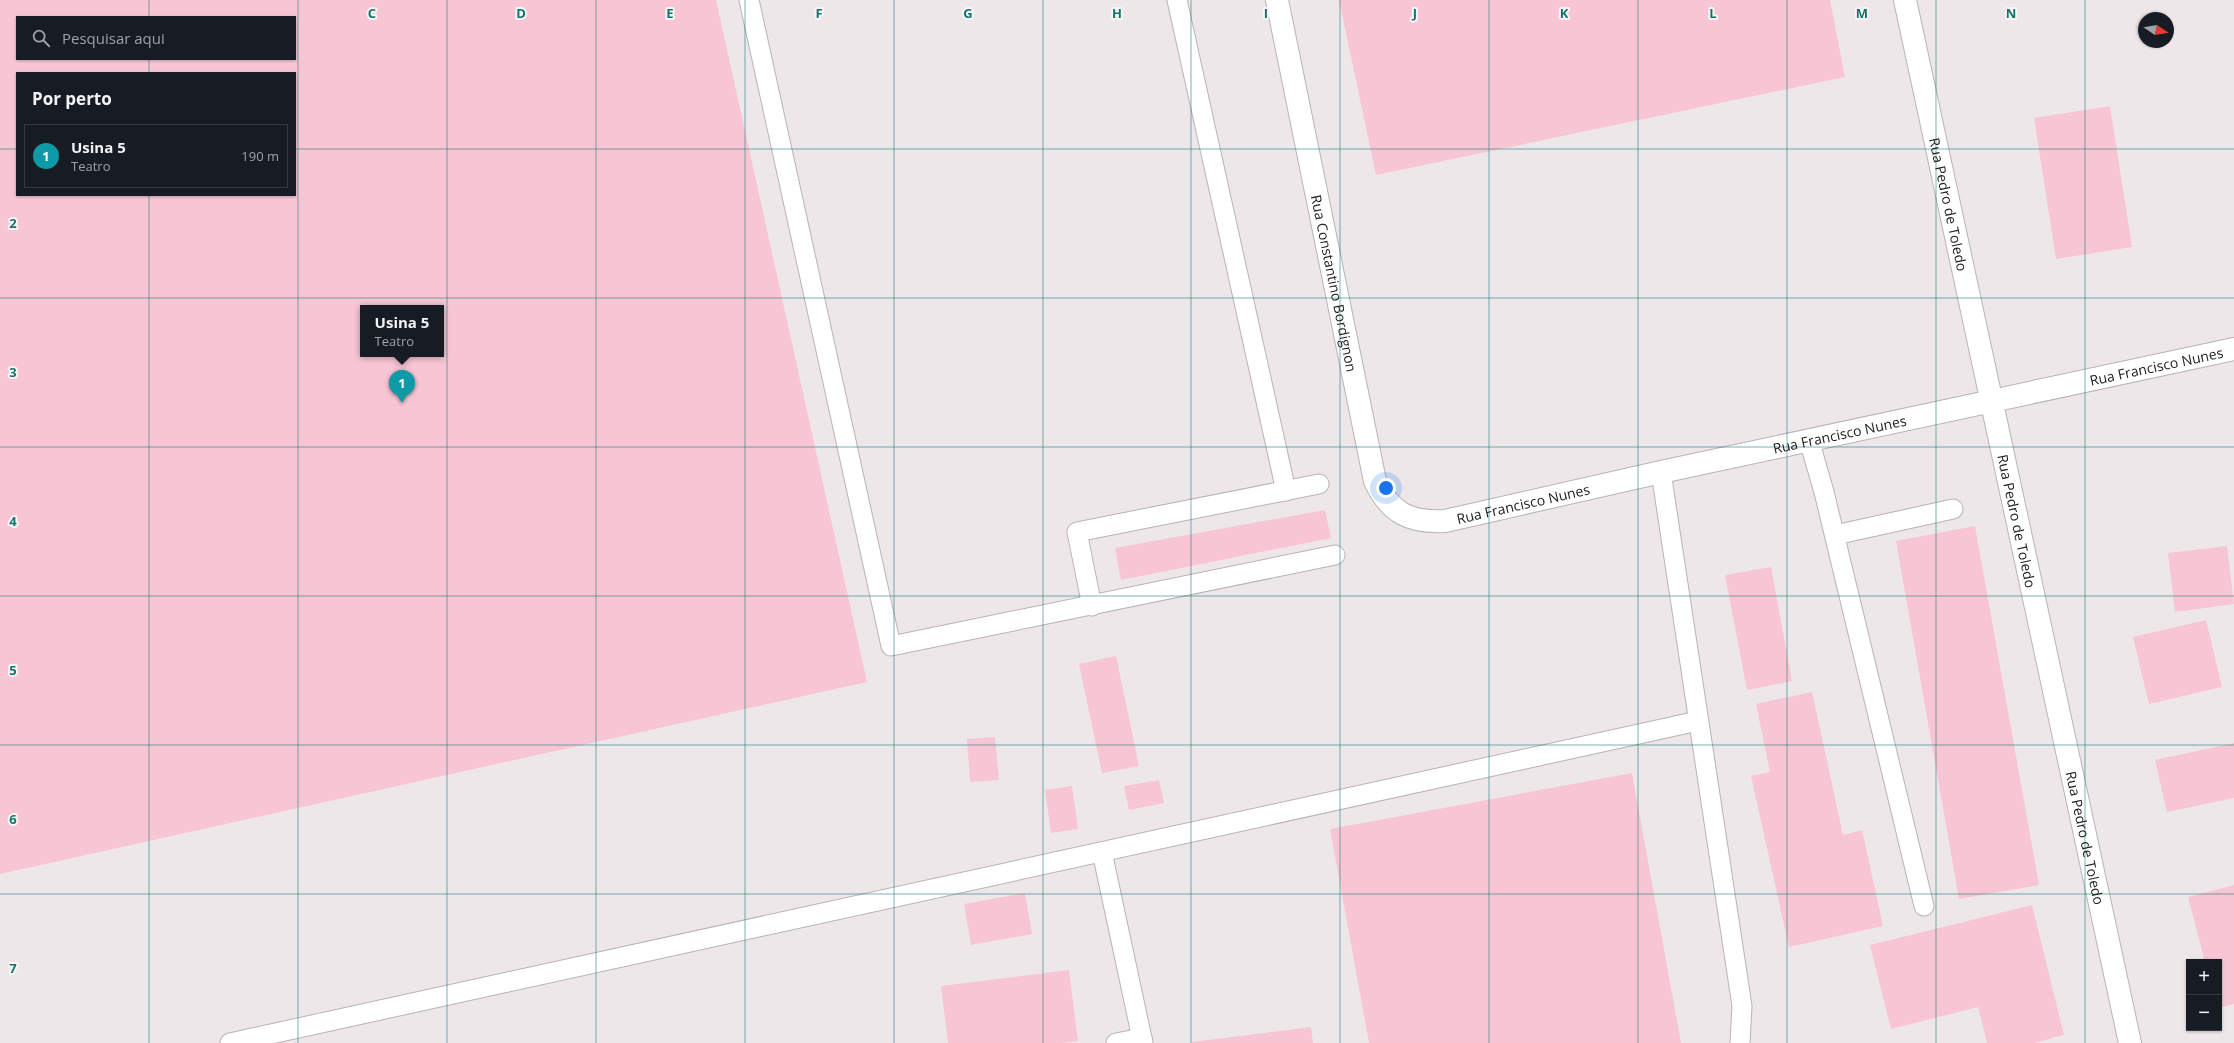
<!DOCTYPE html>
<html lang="pt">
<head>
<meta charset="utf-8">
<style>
  body { margin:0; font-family:"Open Sans",sans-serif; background:#20242c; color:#f1f3f6 }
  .controls { position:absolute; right:12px; bottom:12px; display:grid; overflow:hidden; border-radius:0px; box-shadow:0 1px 3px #0004 }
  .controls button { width:36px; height:36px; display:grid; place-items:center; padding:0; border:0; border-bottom:1px solid #363941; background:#171b24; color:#f1f3f6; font:20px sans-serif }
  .compass { position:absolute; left:2138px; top:12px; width:36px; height:36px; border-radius:50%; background:#171b24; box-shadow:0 1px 3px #0004; rotate:102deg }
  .you { position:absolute; left:1386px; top:488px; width:14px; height:14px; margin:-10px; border:3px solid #fff; border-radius:50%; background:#1a73e8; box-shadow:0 0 0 6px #1a73e833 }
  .badge { display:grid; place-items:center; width:26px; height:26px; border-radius:50%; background:#3e848f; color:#fff; font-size:13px; font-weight:700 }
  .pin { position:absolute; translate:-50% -33px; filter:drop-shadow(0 1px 2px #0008) }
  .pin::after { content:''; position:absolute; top:21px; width:14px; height:12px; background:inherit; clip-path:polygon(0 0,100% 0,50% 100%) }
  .popup { position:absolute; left:360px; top:305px; width:84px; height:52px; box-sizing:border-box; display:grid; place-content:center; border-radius:0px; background:#171b24; filter:drop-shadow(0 1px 3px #0005); font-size:13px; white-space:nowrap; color:#9ea1a6 }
  .popup b { font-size:15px; color:#f1f3f6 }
  .popup::after { content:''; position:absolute; left:50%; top:100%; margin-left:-8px; border:8px solid transparent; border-top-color:#171b24 }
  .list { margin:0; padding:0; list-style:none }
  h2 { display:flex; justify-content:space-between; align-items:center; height:52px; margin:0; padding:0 16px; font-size:17px }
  h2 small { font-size:13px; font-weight:400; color:#9ea1a6 }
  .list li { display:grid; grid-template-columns:26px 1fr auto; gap:12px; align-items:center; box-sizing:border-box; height:64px; margin:0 8px 8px; padding:0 8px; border:1px solid #363941; border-radius:0px }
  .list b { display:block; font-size:15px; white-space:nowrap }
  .list p { margin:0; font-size:13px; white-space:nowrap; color:#9ea1a6 }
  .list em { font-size:13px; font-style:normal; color:#9ea1a6 }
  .icon { flex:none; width:22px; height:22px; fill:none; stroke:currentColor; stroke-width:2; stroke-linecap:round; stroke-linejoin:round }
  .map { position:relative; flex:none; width:2234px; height:1043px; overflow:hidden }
  .search { position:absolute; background:#171b24; box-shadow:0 1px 3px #0004; left:16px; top:16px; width:280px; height:44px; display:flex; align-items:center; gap:10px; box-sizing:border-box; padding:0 14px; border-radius:0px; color:#9ea1a6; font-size:15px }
  .panel { position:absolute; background:#171b24; box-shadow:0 1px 3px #0004; left:16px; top:72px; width:280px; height:124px; border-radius:0px }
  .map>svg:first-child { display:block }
</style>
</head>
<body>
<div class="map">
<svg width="2234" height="1043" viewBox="0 0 2234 1043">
  <rect width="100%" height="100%" fill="#eee7e9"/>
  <g fill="#f8c5d4" fill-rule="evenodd">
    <path d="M0,0H716L867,682L0,874ZM17,17H295V59H17ZM17,73H295V195H17ZM363,308H441V354H363Z"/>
    <polygon points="1339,0 1830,0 1845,77 1376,175"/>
    <polygon points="2110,106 2132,247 2056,259 2034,118"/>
    <polygon points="1325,510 1331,538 1121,580 1115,548"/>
    <polygon points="1975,526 2039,885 1959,899 1896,541"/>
    <polygon points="2227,546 2234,604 2175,612 2168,553"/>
    <polygon points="1771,567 1792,681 1747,690 1725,575"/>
    <polygon points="2206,620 2222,687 2149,704 2133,637"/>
    <polygon points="1116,656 1139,766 1102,773 1079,664"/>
    <polygon points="1812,692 1843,835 1862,830 1883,926 1789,947 1751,776 1770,772 1756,704"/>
    <polygon points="995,737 999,780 970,782 967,739"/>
    <polygon points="2234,743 2234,798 2167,812 2155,760"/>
    <polygon points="1632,773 1681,1043 1369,1043 1330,829"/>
    <polygon points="1159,780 1164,803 1129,810 1124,786"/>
    <polygon points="1072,786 1078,829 1051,833 1045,790"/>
    <polygon points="2234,885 2234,1004 2219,1008 2219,962 2205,962 2188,897"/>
    <polygon points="1025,893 1032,934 971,945 964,904"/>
    <polygon points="2032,905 2064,1035 2034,1043 1987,1043 1978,1007 1891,1029 1870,945"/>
    <polygon points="1069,970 1078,1041 1061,1043 948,1043 941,986"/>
    <polygon points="1311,1027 1313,1043 1192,1043 1192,1042"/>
  </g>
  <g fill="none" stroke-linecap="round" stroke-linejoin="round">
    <g stroke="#b9b3b4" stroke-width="21">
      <g id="lane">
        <polyline points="749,0 891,646 1335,555"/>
        <polyline points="1177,0 1286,491"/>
        <polyline points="1809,440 1824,492 1924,906"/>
        <polyline points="1661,472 1742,1006 1740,1043"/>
        <polyline points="1835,535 1953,509"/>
        <polyline points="1092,606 1077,532 1319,484"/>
        <polyline points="1102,852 1143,1043"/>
        <polyline points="230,1043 1698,721"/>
        <polyline points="1116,1043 1142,1038"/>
      </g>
    </g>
    <g stroke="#b9b3b4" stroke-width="24">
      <g id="street">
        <path id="s1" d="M1277,0L1375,481C1390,513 1410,523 1445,521L1661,472L2234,349"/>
        <path id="s2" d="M1905,0L2130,1043"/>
      </g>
    </g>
    <use href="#lane" stroke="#fff" stroke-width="19"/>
    <use href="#street" stroke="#fff" stroke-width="22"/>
  </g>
  <path fill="none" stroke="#0f766e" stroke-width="1" stroke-opacity="0.55" d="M149,0V17M298,0V1043M447,0V1043M596,0V1043M745,0V1043M894,0V1043M1043,0V1043M1191,0V1043M1340,0V1043M1489,0V1043M1638,0V1043M1787,0V1043M1936,0V1043M2085,0V1043M149,59V73M0,149H17M295,149H2234M149,195V1043M0,298H2234M0,447H2234M0,596H2234M0,745H2234M0,894H2234"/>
  <g text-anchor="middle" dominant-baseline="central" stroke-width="4" stroke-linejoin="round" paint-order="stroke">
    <g font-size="14" fill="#232121" stroke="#fbf4f6">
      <text stroke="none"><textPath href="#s2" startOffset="209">Rua Pedro de Toledo</textPath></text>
      <text stroke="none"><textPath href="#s1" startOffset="289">Rua Constantino Bordignon</textPath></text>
      <text stroke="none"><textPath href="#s1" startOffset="1306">Rua Francisco Nunes</textPath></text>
      <text stroke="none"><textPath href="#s1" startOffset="982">Rua Francisco Nunes</textPath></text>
      <text stroke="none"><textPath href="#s1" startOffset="658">Rua Francisco Nunes</textPath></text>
      <text stroke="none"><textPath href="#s2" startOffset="533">Rua Pedro de Toledo</textPath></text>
      <text stroke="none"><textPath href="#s2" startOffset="857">Rua Pedro de Toledo</textPath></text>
    </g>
  </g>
  <g font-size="13" text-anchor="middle" font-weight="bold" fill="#0f766e" stroke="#fbf4f6" stroke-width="4" stroke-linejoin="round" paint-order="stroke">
    <text x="372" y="18">C</text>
    <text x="521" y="18">D</text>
    <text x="670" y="18">E</text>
    <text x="819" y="18">F</text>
    <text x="968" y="18">G</text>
    <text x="1117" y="18">H</text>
    <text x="1266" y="18">I</text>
    <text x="1415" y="18">J</text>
    <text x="1564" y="18">K</text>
    <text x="1713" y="18">L</text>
    <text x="1862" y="18">M</text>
    <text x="2011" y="18">N</text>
    <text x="13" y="228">2</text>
    <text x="13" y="377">3</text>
    <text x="13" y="526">4</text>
    <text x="13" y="675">5</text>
    <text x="13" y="824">6</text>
    <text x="13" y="973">7</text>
  </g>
</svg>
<div class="controls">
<button>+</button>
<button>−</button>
</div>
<svg class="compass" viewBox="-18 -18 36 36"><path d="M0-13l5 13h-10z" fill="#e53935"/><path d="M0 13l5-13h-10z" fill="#9ea1a6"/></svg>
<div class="you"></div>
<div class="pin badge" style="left:402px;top:403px;background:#0f9aa8">1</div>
<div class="popup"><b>Usina 5</b>Teatro</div>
<div class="search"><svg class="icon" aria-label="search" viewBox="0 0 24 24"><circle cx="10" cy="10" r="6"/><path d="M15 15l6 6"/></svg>Pesquisar aqui</div>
<section class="panel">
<h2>Por perto<small></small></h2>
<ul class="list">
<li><span class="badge" style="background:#0f9aa8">1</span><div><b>Usina 5</b><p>Teatro</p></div><em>190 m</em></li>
</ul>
</section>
</div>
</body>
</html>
